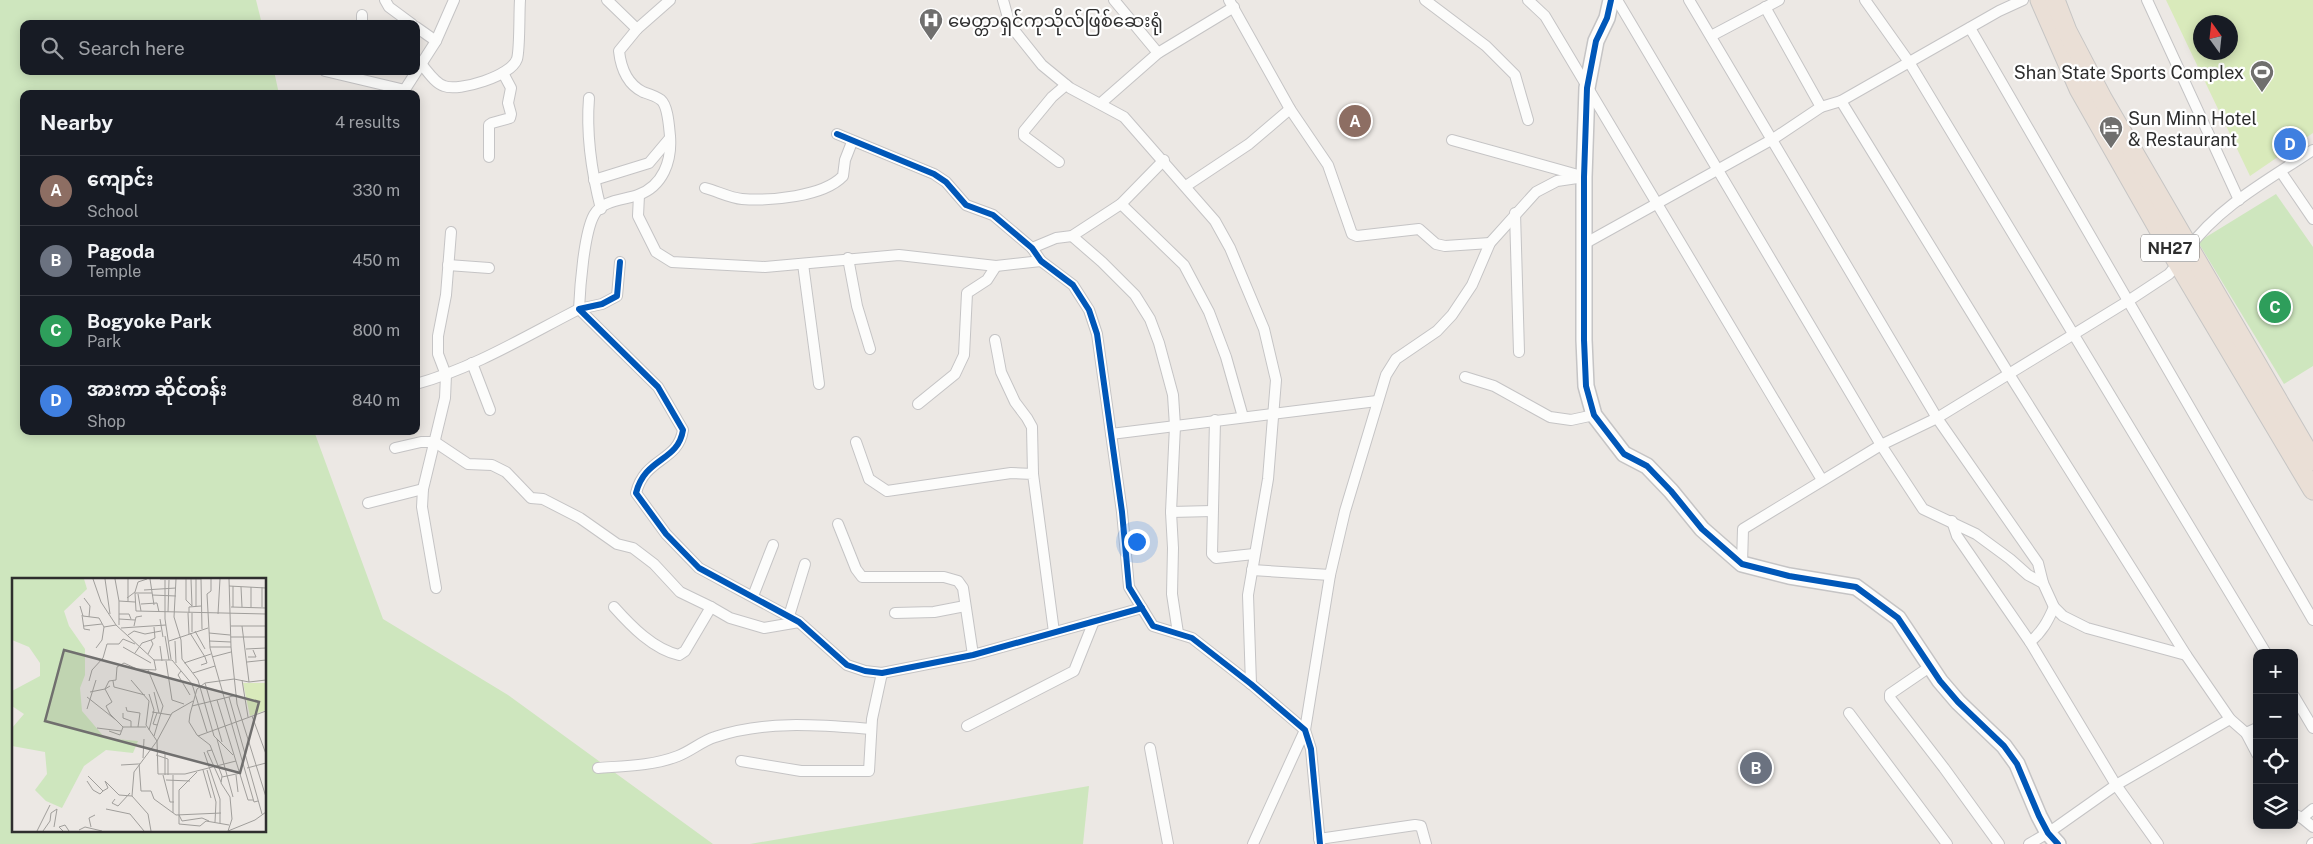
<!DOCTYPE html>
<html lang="en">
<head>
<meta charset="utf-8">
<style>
  body { margin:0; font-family:"Public Sans","Noto Sans Myanmar",sans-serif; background:#242831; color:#f1f3f6 }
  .controls { position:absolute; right:15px; bottom:15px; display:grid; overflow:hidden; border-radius:10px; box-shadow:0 2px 12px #0003 }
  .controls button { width:45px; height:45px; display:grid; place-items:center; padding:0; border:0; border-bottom:1px solid #363941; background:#171b24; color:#f1f3f6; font:25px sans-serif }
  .compass { position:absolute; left:2193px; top:15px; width:45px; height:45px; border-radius:50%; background:#171b24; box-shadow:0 2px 12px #0003; rotate:345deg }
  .you { position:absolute; left:1136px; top:541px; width:18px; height:18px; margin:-12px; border:4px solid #fff; border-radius:50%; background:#1a73e8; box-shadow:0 0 0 8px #1a73e833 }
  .badge { display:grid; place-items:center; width:32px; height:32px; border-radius:50%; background:#706f6e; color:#fff; font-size:16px; font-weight:700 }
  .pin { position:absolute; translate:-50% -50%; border:2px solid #fff; box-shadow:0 1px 5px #0006 }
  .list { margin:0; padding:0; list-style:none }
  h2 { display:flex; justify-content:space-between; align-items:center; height:65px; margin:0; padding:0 20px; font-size:21px }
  h2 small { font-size:16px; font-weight:400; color:#9ea1a6 }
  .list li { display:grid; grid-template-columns:32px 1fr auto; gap:15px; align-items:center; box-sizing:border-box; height:70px; padding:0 20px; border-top:1px solid #363941 }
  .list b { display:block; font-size:19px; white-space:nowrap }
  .list p { margin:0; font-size:16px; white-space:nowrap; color:#9ea1a6 }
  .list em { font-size:16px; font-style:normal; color:#9ea1a6 }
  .icon { flex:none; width:28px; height:28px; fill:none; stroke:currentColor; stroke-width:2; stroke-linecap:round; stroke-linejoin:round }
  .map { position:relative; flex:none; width:2313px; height:844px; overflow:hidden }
  .search { position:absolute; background:#171b24; box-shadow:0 2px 12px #0003; left:20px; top:20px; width:400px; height:55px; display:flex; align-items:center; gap:12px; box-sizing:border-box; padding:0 18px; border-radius:10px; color:#9ea1a6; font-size:19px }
  .panel { position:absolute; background:#171b24; box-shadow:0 2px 12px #0003; left:20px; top:90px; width:400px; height:345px; border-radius:10px }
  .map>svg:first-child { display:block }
</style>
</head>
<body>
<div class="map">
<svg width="2313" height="844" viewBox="0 0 2313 844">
  <rect width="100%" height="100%" fill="#ece8e4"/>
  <g fill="#cee6be" fill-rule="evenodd">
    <path d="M0,0H256L262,24H24V71H274L279,94H24V431H314L383,619L508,695L713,844H0ZM14,579H265V830H14Z"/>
    <polygon points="2276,194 2313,247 2313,366 2284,384 2198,242"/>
    <polygon points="1089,786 1083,844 750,844"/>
  </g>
  <path fill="#d9eabb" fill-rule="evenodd" d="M2166,0H2313V133L2250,176ZM2200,22H2230V52H2200Z"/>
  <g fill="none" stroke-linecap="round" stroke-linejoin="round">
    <g stroke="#c5c4c5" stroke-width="12">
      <g id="street">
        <polyline points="385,0 389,7 412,24"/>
        <polyline points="607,0 637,29"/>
        <polyline points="1003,0 1010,25 1042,65 1070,88 1124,117 1215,221 1230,248 1264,329 1276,380 1268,479 1248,595 1251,684"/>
        <polyline points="1114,0 1158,53"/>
        <polyline points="1229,0 1290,109 1328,165 1352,234 1357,236 1419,229 1436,244 1445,246 1490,243"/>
        <polyline points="1425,0 1486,46 1515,75 1528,120"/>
        <polyline points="1528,0 1545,16 1822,480"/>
        <polyline points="1617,0 1881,445 1923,509 1976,534 2010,559 2028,575 2043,583 2054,607 2063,616 2087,628 2186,655"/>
        <polyline points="1689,0 1937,418 2038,563 2043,583"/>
        <polyline points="1865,0 1909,62 2266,653"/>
        <polyline points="2147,0 2239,200"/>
        <polyline points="1765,7 1821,107"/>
        <polyline points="362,15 362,24"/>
        <polyline points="416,27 436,41"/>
        <polyline points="1970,28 2313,620"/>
        <polyline points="1711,36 1779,0"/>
        <path d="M422,65C428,72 435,83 444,86C459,92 511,76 517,59C520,49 519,13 520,0"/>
        <polyline points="325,71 405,90"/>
        <polyline points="402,94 436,41 454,0"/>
        <path d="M589,98C586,135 592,174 601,209"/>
        <polyline points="1841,101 2009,374 2186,655 2230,719 2246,733 2257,754"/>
        <polyline points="1101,103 1158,53 1234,7"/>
        <polyline points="837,134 934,174 946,182 966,205 993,215 1032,248 1041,261 1073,285 1089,310 1097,334 1122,512 1129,587 1153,626 1192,638 1251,684 1305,730 1311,749 1320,844"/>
        <polyline points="1452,140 1578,175"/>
        <polyline points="489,157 489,125 492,123 510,118 511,114 508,103 511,88 503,73"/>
        <polyline points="1059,162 1024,136 1024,131 1052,97 1066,85"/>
        <polyline points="2281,172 2313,219"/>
        <polyline points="594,180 649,163 670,138"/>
        <polyline points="1186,186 1249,144 1290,109"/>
        <path d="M705,188C717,191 730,198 742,199C770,201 823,197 843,176L845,160L852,142"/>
        <polyline points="639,195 638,216 656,252 672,262 765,267 899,255 996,266 1041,261"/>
        <polyline points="1121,204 1184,265 1209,312 1226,357 1243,417"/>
        <polyline points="1515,213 1519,352"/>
        <polyline points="1072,236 1102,262 1135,295 1150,319 1159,343 1173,395 1175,426 1171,512 1173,548 1172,594 1178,633"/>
        <polyline points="1584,244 1773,139 1821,107 1841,101 1999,11 2023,0"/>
        <polyline points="1032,248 1056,238 1072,236 1121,204 1164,160"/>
        <path d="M2188,249C2219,206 2270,179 2313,150"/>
        <polyline points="848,258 857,306 870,349"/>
        <path d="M620,262L617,296L602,304L579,309L658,387L683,430C678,462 645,457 636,493L666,534L699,568L799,622L847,665L865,671L882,673L973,655L1142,608"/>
        <polyline points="803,264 819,384"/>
        <polyline points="448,265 489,268"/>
        <polyline points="995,340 1001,372 1015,402 1027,418 1032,427 1033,474"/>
        <polyline points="472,363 490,410"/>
        <polyline points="1465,377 1494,386 1550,417 1571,420 1594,415"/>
        <path d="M416,384C474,368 526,336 579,309C580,287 584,233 594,215C602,200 624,200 638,195C663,186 672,161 670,136C669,127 668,106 661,100C656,96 649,94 643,92C627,84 621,69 619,51L637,29L670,0"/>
        <polyline points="918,404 955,374 964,355 967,293 987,280 996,266"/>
        <polyline points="1215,420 1212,554 1216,558 1254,554"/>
        <polyline points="1111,434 1377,401"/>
        <polyline points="856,442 869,479 887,491 1011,473 1033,474 1054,632"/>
        <polyline points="395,448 421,442 435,442 468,464 492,465 506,472 531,498 543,499 580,518 617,544 633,548 654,564 680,592 711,607 730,618 764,628 799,622"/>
        <polyline points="368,503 423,489"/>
        <polyline points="1171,512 1212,511"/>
        <polyline points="1952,521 1957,536 2030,642 2116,785 2158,844"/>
        <polyline points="838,524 856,569 862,577 944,577 958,581 963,588 973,655"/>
        <polyline points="1742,564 1743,529 1881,445 1937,418 2128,301 2169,274 2180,261"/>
        <polyline points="1252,570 1330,575"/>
        <polyline points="436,588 422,507 423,489 445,398 446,375 438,354 438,336 446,295 451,232"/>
        <polyline points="753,596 773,545"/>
        <path d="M614,607C631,626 653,649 679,655L685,651L711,607"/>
        <polyline points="895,613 934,612 965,606"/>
        <polyline points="789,616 805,564"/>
        <path d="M2030,642C2042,632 2048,621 2054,607"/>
        <polyline points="1931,666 1890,694 1890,698 1944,768 1999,844"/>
        <polyline points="2294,696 2313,728"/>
        <polyline points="1849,713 1947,844"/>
        <polyline points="967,726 1074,671 1094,621"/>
        <polyline points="2246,733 2257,728"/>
        <polyline points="1150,748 1168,844"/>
        <polyline points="741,761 801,771 869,771 872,719 882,673"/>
        <path d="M598,768C625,766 652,766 678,756C691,751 702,741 715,737C766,720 819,725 871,729"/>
        <polyline points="2294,814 2302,818 2313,827"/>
        <polyline points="2302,818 2313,809"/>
        <polyline points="1319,839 1415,825 1421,826 1426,844"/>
        <polyline points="1253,844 1305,730 1330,575 1345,511 1386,375 1396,359 1437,331 1452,315 1472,285 1490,243 1536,192 1557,181 1584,177"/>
        <polyline points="2029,844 2048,833 2116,785 2230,719"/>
        <polyline points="2312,844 2313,843"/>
      </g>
    </g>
    <g stroke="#c5c4c5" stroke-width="18">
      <polyline id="secondary" points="1611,0 1607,18 1596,41 1587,88 1584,177 1584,340 1586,386 1594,415 1624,454 1647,466 1671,491 1702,529 1742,564 1789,576 1856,587 1898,618 1940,681 1958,702 2004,746 2017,764 2039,816 2048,833 2058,844"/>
    </g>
    <g stroke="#c6c5c4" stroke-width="21">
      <g id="highway">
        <polyline points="2040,0 2079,89 2178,263 2313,490"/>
        <polyline points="2055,0 2067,31 2102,98 2313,461"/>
      </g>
    </g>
    <use href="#street" stroke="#fcfcfb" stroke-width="10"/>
    <use href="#secondary" stroke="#fcfcfb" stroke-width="15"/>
    <use href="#highway" stroke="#eadfd6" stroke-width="19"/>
    <g stroke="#fff" stroke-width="9">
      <g id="cycleway">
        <polyline points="1611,0 1607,18 1596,41 1587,88 1584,177 1584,340 1586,386 1594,415 1624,454 1647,466 1671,491 1702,529 1742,564 1789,576 1856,587 1898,618 1940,681 1958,702 2004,746 2017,764 2039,816 2048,833 2058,844"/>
        <polyline points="837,134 934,174 946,182 966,205 993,215 1032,248 1041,261 1073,285 1089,310 1097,334 1122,512 1129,587 1153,626 1192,638 1251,684 1305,730 1311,749 1320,844"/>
        <path d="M620,262L617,296L602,304L579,309L658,387L683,430C678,462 645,457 636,493L666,534L699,568L799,622L847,665L865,671L882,673L973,655L1142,608"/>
      </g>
    </g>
    <use href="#cycleway" stroke="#0057b8" stroke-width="6"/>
  </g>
  <defs>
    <g id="hospital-pin" transform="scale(1.25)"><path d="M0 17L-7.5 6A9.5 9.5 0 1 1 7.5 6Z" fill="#706f6e" stroke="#fff"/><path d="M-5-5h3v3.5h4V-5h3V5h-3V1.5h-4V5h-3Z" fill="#fff"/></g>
    <g id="stadium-pin" transform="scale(1.25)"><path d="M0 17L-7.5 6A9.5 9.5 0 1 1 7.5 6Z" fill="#706f6e" stroke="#fff"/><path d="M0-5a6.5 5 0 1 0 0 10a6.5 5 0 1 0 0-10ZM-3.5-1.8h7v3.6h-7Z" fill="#fff"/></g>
    <g id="hotel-pin" transform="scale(1.25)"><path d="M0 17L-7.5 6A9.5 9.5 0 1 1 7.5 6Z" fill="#706f6e" stroke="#fff"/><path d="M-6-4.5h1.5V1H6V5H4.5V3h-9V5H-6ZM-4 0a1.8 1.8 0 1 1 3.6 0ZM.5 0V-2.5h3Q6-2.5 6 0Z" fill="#fff"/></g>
  </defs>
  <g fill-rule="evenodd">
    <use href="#hospital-pin" x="931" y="20"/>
    <use href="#stadium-pin" x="2262" y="72"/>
    <use href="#hotel-pin" x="2111" y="128"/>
  </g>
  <g text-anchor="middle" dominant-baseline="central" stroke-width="4.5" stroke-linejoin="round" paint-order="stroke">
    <rect fill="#fff" stroke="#6d6d6d" stroke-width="1" x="2141" y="234.5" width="58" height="27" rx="4"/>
    <g font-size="16" font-weight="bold" fill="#2e2e2e">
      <text x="2170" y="248">NH27</text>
    </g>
    <g font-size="18" fill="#2e2e2e" stroke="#fff" text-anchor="start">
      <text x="948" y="20">မေတ္တာရှင်ကုသိုလ်ဖြစ်ဆေးရုံ</text>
      <text x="2244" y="72" text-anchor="end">Shan State Sports Complex</text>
      <text x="2128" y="118">Sun Minn Hotel<tspan x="2128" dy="21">&amp; Restaurant</tspan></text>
    </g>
  </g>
  <g transform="translate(12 578)">
    <rect width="254" height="254" fill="#ece8e4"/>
    <path d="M0,1H72L75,11L52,33L57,48L73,71V97L68,110L70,133L93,160L126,163L121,175L94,172L72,188L50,230L34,223L23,212L35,196L33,174L0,168V150L12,136L0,128V113L28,98V85L17,69L0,62Z" fill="#cee6be"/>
    <path d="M231,105H254V132L238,138Z" fill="#d9eabb"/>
    <path fill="none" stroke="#a09e9b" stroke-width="1" d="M81,1L89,24L104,47L142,82H160L180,106L195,154M93,1L98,36M103,1L107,23V47M138,1L142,27M148,1H189M164,1L162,39L169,62L170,81L186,102L202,158L221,177M174,1V22L180,28M179,1L180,28M184,1V28M189,1L190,51M199,1V13L195,16L198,70L242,224L246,223M217,1L219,69L225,126L254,219M153,2V41L159,81M217,8L254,10M221,8V29M229,9L230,29M250,9V29M132,12L164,10M123,15L124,33L254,36M123,15H140M126,16L129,33M140,17L164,18M72,20L78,28L77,39M115,20L123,14L126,4L135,1M107,23L123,24M116,23V1M129,26L145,25L147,34M68,28L71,38L87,40L92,49L104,47M219,29L254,30M239,29V9M156,34L157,2M176,35L177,56M177,35V29L189,28M180,35V54M107,36H117L119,41M206,36L208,1M70,37L72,51L78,52M107,41L123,42M148,41L151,59M72,48L90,46M122,48L124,39L130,38M219,48H254M230,48L237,104M109,50L154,47M183,53L193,71M178,55L193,79L195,85L189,87M197,55L218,57M116,57L122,53L133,56L149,53M153,58L157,82M219,59H254M139,62L143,60L142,49M157,63L196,50M163,63L164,85M197,63L219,64M148,68L150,83M111,69L139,85M198,69H219M84,70L90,62L92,49M234,71L254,70M123,75L130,65L139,62L141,66L136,76M200,79L219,74M236,79H244L241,72M154,83L160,122L172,126M235,84L254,82M172,85L199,76M136,92L151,128L142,158M169,93L166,97L178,117M181,95L203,88M119,102L137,123L134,147L145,163L146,196H173L224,183M230,102L236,139M77,103L80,92L91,80L95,66H107L111,61L123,66M101,103L102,109L133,117M193,105L210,164M98,108L93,111L100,124L94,128L98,136L111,149H134M78,114L93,111L97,103L104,102L105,89L112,85L125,91L144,92L142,82M142,114L147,135M75,119L104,142M217,119L250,236M205,122L236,222H241M180,128L225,117M114,129L115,133L128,135L126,149M75,131L84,102M140,134L159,137M111,135V140L119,143V149M145,135L141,146L145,147M240,138L254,176M85,150L109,153M137,152L142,132L137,116M97,153L108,157L111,149M186,158L254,133M205,161L221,219M144,172L153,174V197M200,172L195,173L209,204M192,174L208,221V245M144,177L156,181V197M131,180L132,161M127,185L129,213H139L142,221L164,237L209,235M109,187L126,186M235,190L254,185M191,192L199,220M195,192L204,224L203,244M185,194L167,212V246L188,248L194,243L217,247M151,197L158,224H162M224,197L226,214M76,198L91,213L96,210L93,203L107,217L120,218M210,199L229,195M154,202L178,203M75,203L81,212L88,216L91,213M103,221L100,225L106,228L118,215M94,231L118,236L132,253M161,235V197M167,237L170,243L190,240L197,243M79,249L77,240L83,237M67,252L73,249L90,253M25,253L38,227M31,253L38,243L39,235L45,231L42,249M51,253L47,249L53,247L57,253M139,253L136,236L120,218L122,194L145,163L160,135L181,123M216,253L220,241L218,219L209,205L210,198L198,167L185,157L177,144L178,136L185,111L193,105L222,101L237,104L254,102M216,253L243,242L254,234"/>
    <path fill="#706f6e" fill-opacity="0.15" stroke="#706f6e" stroke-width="2.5" d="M52,72L247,124L228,195L33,143Z"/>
    <rect width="254" height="254" fill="none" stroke="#2e2e2e" stroke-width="2.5"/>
  </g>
</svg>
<div class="controls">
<button>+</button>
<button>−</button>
<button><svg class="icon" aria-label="locate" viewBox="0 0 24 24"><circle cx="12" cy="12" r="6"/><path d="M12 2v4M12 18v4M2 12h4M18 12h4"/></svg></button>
<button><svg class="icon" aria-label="layers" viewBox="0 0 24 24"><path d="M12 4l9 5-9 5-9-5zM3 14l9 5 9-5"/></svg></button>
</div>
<svg class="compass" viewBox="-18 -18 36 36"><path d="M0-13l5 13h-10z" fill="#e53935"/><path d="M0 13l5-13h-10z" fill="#9ea1a6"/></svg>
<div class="you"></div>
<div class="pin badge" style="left:1355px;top:121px;background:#8d6e63">A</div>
<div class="pin badge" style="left:1756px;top:768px;background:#6b7280">B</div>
<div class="pin badge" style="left:2275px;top:307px;background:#2e9e5b">C</div>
<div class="pin badge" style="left:2290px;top:144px;background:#3f7fe0">D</div>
<div class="search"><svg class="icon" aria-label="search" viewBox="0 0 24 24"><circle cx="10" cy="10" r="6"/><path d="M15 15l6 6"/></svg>Search here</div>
<section class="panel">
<h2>Nearby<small>4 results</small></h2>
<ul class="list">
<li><span class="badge" style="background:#8d6e63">A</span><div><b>ကျောင်း</b><p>School</p></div><em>330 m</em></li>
<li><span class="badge" style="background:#6b7280">B</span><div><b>Pagoda</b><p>Temple</p></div><em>450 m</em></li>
<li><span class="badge" style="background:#2e9e5b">C</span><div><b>Bogyoke Park</b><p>Park</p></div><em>800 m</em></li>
<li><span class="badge" style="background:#3f7fe0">D</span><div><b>အားကာ ဆိုင်တန်း</b><p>Shop</p></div><em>840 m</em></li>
</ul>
</section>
</div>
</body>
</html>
